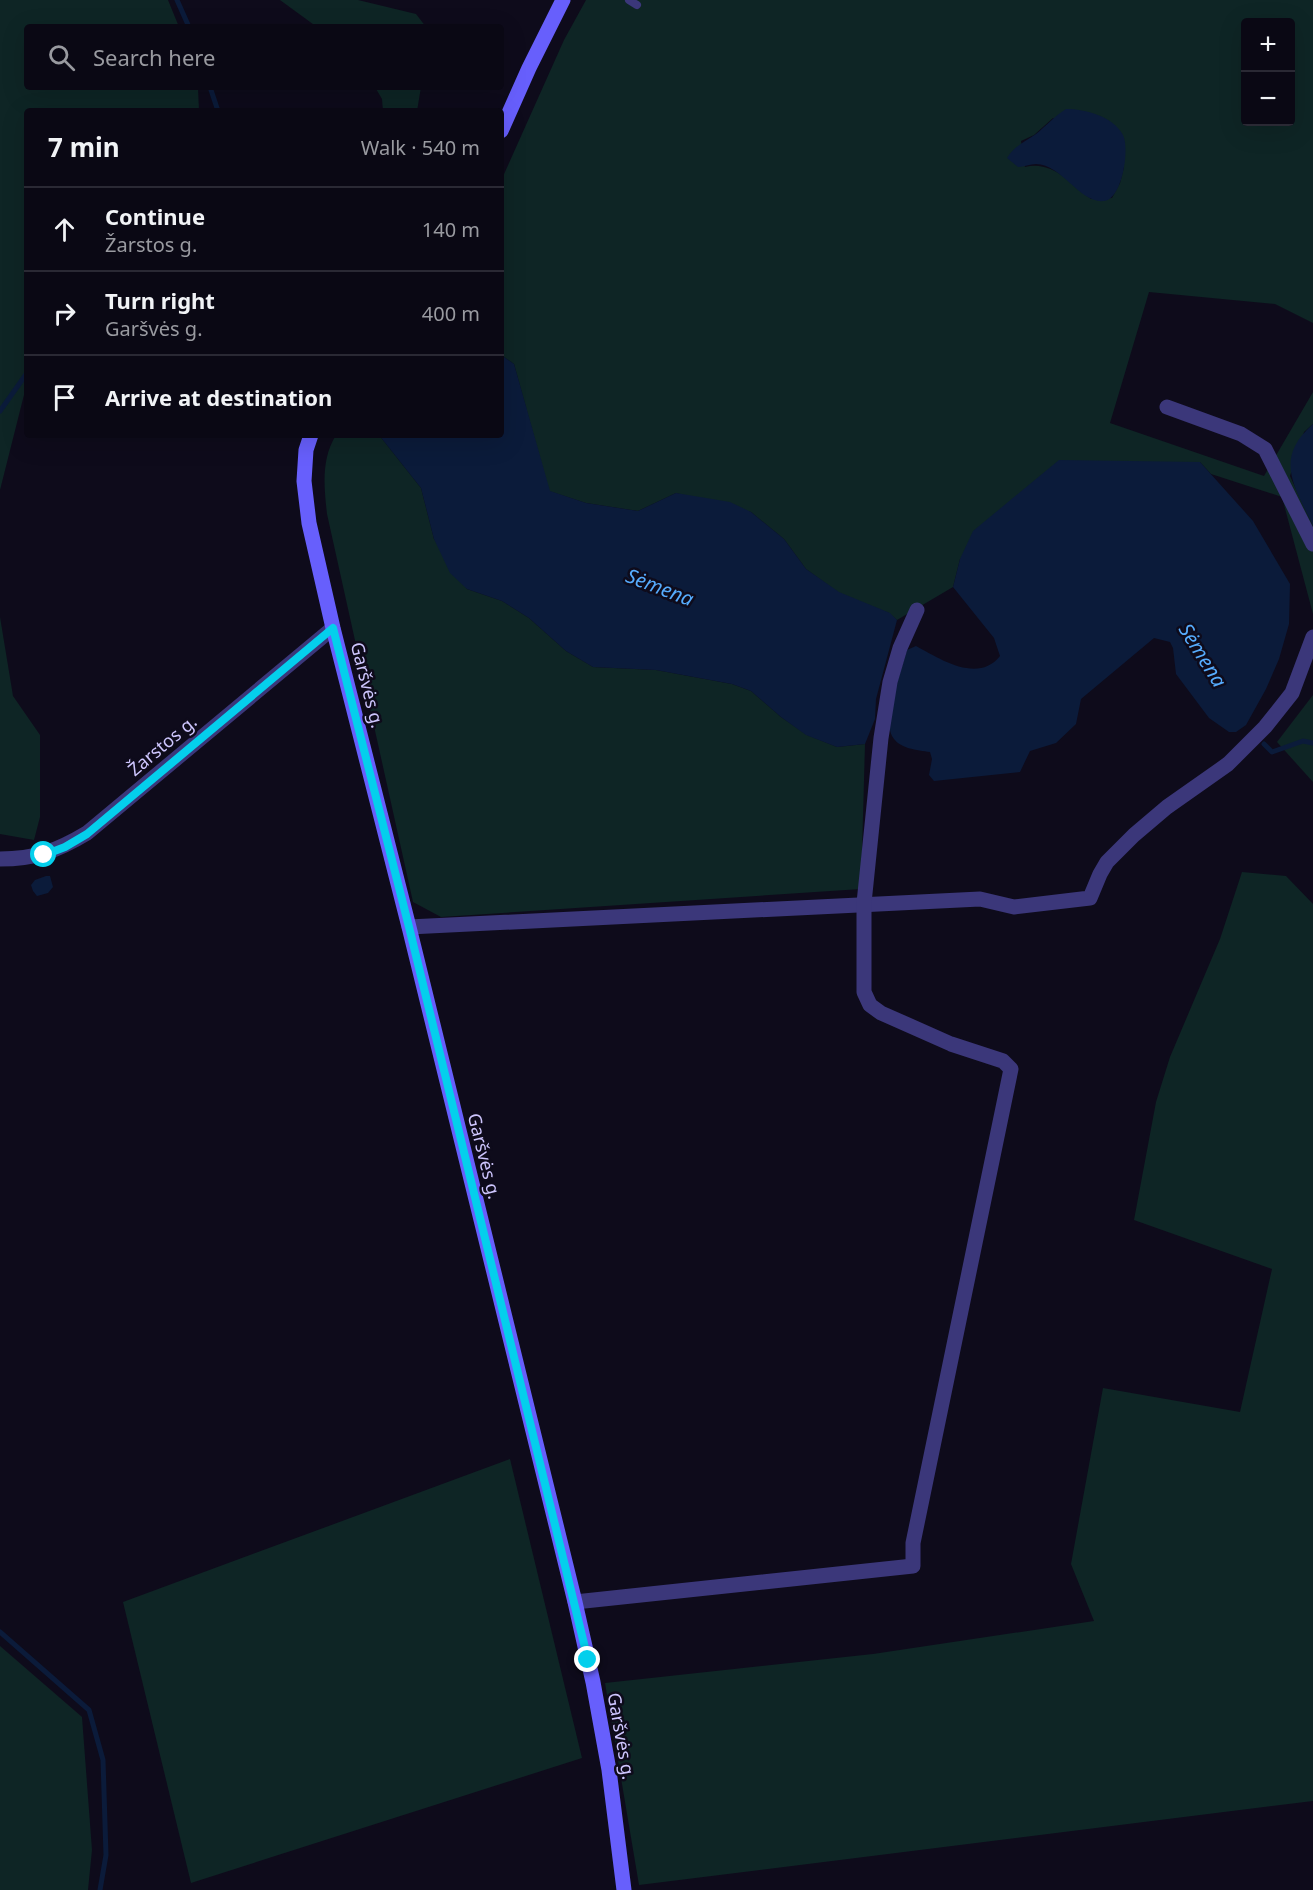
<!DOCTYPE html>
<html lang="en">
<head>
<meta charset="utf-8">
<style>
  body { margin:0; font-family:"Noto Sans",sans-serif; background:#181622; color:#f1f3f6 }
  .controls { position:absolute; right:18px; top:18px; display:grid; overflow:hidden; border-radius:6px; box-shadow:0 6px 24px #0002 }
  .controls button { width:54px; height:54px; display:grid; place-items:center; padding:0; border:0; border-bottom:2px solid #2a2934; background:#0a0814; color:#f1f3f6; font:30px sans-serif }
  .stop { position:absolute; width:18px; height:18px; margin:-14px; border:4px solid #04cfec; border-radius:50%; background:#fff }
  .stop.end { background:#04cfec; border-color:#fff; box-shadow:0 2px 6px #0008 }
  .list { margin:0; padding:0; list-style:none }
  h2 { display:flex; justify-content:space-between; align-items:center; height:78px; margin:0; padding:0 24px; font-size:26px }
  h2 small { font-size:20px; font-weight:400; color:#999aa0 }
  .list li { display:grid; grid-template-columns:39px 1fr auto; gap:18px; align-items:center; box-sizing:border-box; height:84px; padding:0 24px; border-top:2px solid #2a2934 }
  .list b { display:block; font-size:22px; white-space:nowrap }
  .list p { margin:0; font-size:20px; white-space:nowrap; color:#999aa0 }
  .list em { font-size:20px; font-style:normal; color:#999aa0 }
  .icon { flex:none; width:33px; height:33px; fill:none; stroke:currentColor; stroke-width:2; stroke-linecap:round; stroke-linejoin:round }
  .map { position:relative; flex:none; width:1313px; height:1890px; overflow:hidden }
  .search { position:absolute; background:#0a0814; box-shadow:0 6px 24px #0002; left:24px; top:24px; width:480px; height:66px; display:flex; align-items:center; gap:15px; box-sizing:border-box; padding:0 21px; border-radius:6px; color:#999aa0; font-size:22px }
  .panel { position:absolute; background:#0a0814; box-shadow:0 6px 24px #0002; left:24px; top:108px; width:480px; height:330px; border-radius:6px }
  .map>svg:first-child { display:block }
</style>
</head>
<body>
<div class="map">
<svg width="1313" height="1890" viewBox="0 0 1313 1890">
  <rect width="100%" height="100%" fill="#0e0b1b"/>
  <g fill="#0e2525" fill-rule="evenodd">
    <polygon points="0,0 168,0 179,27 27,27 27,87 198,87 199,111 27,111 27,383 0,490"/>
    <polygon points="280,0 358,0 416,14 426,27 317,27"/>
    <path d="M586,0H1313V323L1275,304L1149,292L1110,423L1264,476L1313,392V424L1304,432L1290,476L1313,526V614L1282,497L1211,474L1200,462L960,559L953,587L897,620L889,613L839,593L806,569L784,539L751,512L676,493L638,511L586,503L549,491L514,364L501,355V181L564,40ZM1246,22H1290V122H1246ZM1053,118L1124,167L1120,183L1112,198L1091,199C1072,184 1052,160 1025,167L1021,141L1034,135Z"/>
    <polygon points="375,87 421,87 417,111 383,111 382,99"/>
    <path d="M336,435H379L421,488L434,539L467,589L502,601L529,618L566,651L593,667L656,670L732,684L751,691L781,717L807,735L837,747L865,744L861,889L441,917L413,902L327,514C324,487 321,459 336,435Z"/>
    <polygon points="0,617 13,696 40,735 40,817 34,840 0,834"/>
    <polygon points="1313,695 1313,782 1277,742"/>
    <polygon points="1242,872 1286,876 1313,904 1313,1801 639,1885 605,1683 873,1654 1094,1621 1071,1564 1103,1388 1240,1412 1272,1269 1134,1220 1156,1102 1170,1057 1220,939"/>
    <polygon points="510,1459 582,1758 191,1883 123,1602"/>
    <polygon points="0,1646 82,1717 92,1850 88,1890 0,1890"/>
  </g>
  <g fill="#0b1b3a">
    <path d="M1066,109C1085,109 1113,116 1123,135C1130,149 1122,200 1104,201C1080,204 1063,165 1036,164C1030,164 1024,167 1018,167L1007,158C1015,145 1025,142 1036,134C1047,125 1055,116 1066,109Z"/>
    <polygon points="501,355 514,364 550,491 586,503 638,511 676,493 730,502 751,512 784,539 806,569 839,592 890,613 897,620 876,699 875,719 865,744 837,747 806,735 781,717 751,691 732,684 656,670 593,667 566,651 529,618 502,601 467,589 450,573 434,539 421,488 379,435 501,435"/>
    <path d="M1313,424V526C1295,487 1273,459 1313,424Z"/>
    <path d="M1059,460L1200,462L1253,521L1290,584L1289,624L1279,659L1266,689L1246,725L1236,732H1229L1209,718L1176,674L1173,648L1170,642L1154,638L1081,699L1076,724L1056,743L1030,751L1020,772L934,781L929,775L932,759L930,752C917,750 899,749 892,736C883,721 902,668 907,650L916,646C940,659 978,684 1000,656L994,638L953,587L960,559L973,531Z"/>
    <polygon points="46,876 50,876 53,887 48,893 37,896 33,891 31,885 35,880"/>
  </g>
  <g fill="none" stroke-linecap="round" stroke-linejoin="round">
    <g stroke="#0b1b3a" stroke-width="5">
      <polyline points="177,0 189,27"/>
      <polyline points="210,87 218,111"/>
      <polyline points="0,411 27,373"/>
      <polyline points="1264,744 1272,752 1303,741 1313,743"/>
      <polyline points="0,1632 89,1710 103,1760 106,1855 100,1890"/>
    </g>
    <polyline stroke="#3b377a" stroke-width="8" points="629,0 637,5"/>
    <g stroke="#3b377a" stroke-width="15">
      <polyline points="1167,407 1241,434 1265,449 1313,544"/>
      <path d="M0,859C35,859 57,851 87,833L333,628"/>
      <polyline points="409,927 980,899 1014,907 1090,898 1100,874 1107,862 1134,835 1167,807 1228,764 1265,727 1292,693 1313,637"/>
      <polyline points="575,1602 913,1566 913,1543 1011,1069 1003,1061 951,1044 881,1013 870,1005 864,992 864,903 881,738 890,682 900,648 917,610"/>
    </g>
    <g stroke="#675ffc" stroke-width="15">
      <polyline points="501,131 529,68 563,0"/>
      <polyline points="311,435 306,450 304,481 309,523 333,628 409,927 575,1602 593,1682 609,1770 624,1890"/>
    </g>
  </g>
  <g fill="none" stroke-linecap="round" stroke-linejoin="round">
    <polyline stroke="#04cfec" stroke-width="8" points="44,855 65,847 87,834 333,628 409,927 588,1660"/>
  </g>
  <g text-anchor="middle" dominant-baseline="central" stroke-width="5" stroke-linejoin="round" paint-order="stroke">
    <g font-size="18" fill="#cec6fe" stroke="#0e0b1b">
      <text transform="translate(368 685) rotate(76)">Garšvės g.</text>
      <text transform="translate(162 745) rotate(-40)">Žarstos g.</text>
      <text transform="translate(485 1156) rotate(76)">Garšvės g.</text>
      <text transform="translate(622 1736) rotate(80)">Garšvės g.</text>
    </g>
    <g font-size="20" font-style="italic" fill="#56abfc" stroke="#0e0b1b">
      <text transform="translate(660 587) rotate(21)">Sėmena</text>
      <text transform="translate(1203 655) rotate(58)">Sėmena</text>
    </g>
  </g>
</svg>
<div class="controls">
<button>+</button>
<button>−</button>
</div>
<div class="stop" style="left:44px;top:855px"></div>
<div class="stop end" style="left:588px;top:1660px"></div>
<div class="search"><svg class="icon" aria-label="search" viewBox="0 0 24 24"><circle cx="10" cy="10" r="6"/><path d="M15 15l6 6"/></svg>Search here</div>
<section class="panel">
<h2>7 min<small>Walk · 540 m</small></h2>
<ul class="list">
<li><svg class="icon" aria-label="ahead" viewBox="0 0 24 24"><path d="M12 20V5M6 11l6-6 6 6"/></svg><div><b>Continue</b><p>Žarstos g.</p></div><em>140 m</em></li>
<li><svg class="icon" aria-label="right" viewBox="0 0 24 24"><path d="M7 20v-9h11M14 6l5 5-5 5"/></svg><div><b>Turn right</b><p>Garšvės g.</p></div><em>400 m</em></li>
<li><svg class="icon" aria-label="arrive" viewBox="0 0 24 24"><path d="M6 21V4h12l-3 4 3 4H6"/></svg><div><b>Arrive at destination</b></div></li>
</ul>
</section>
</div>
</body>
</html>
